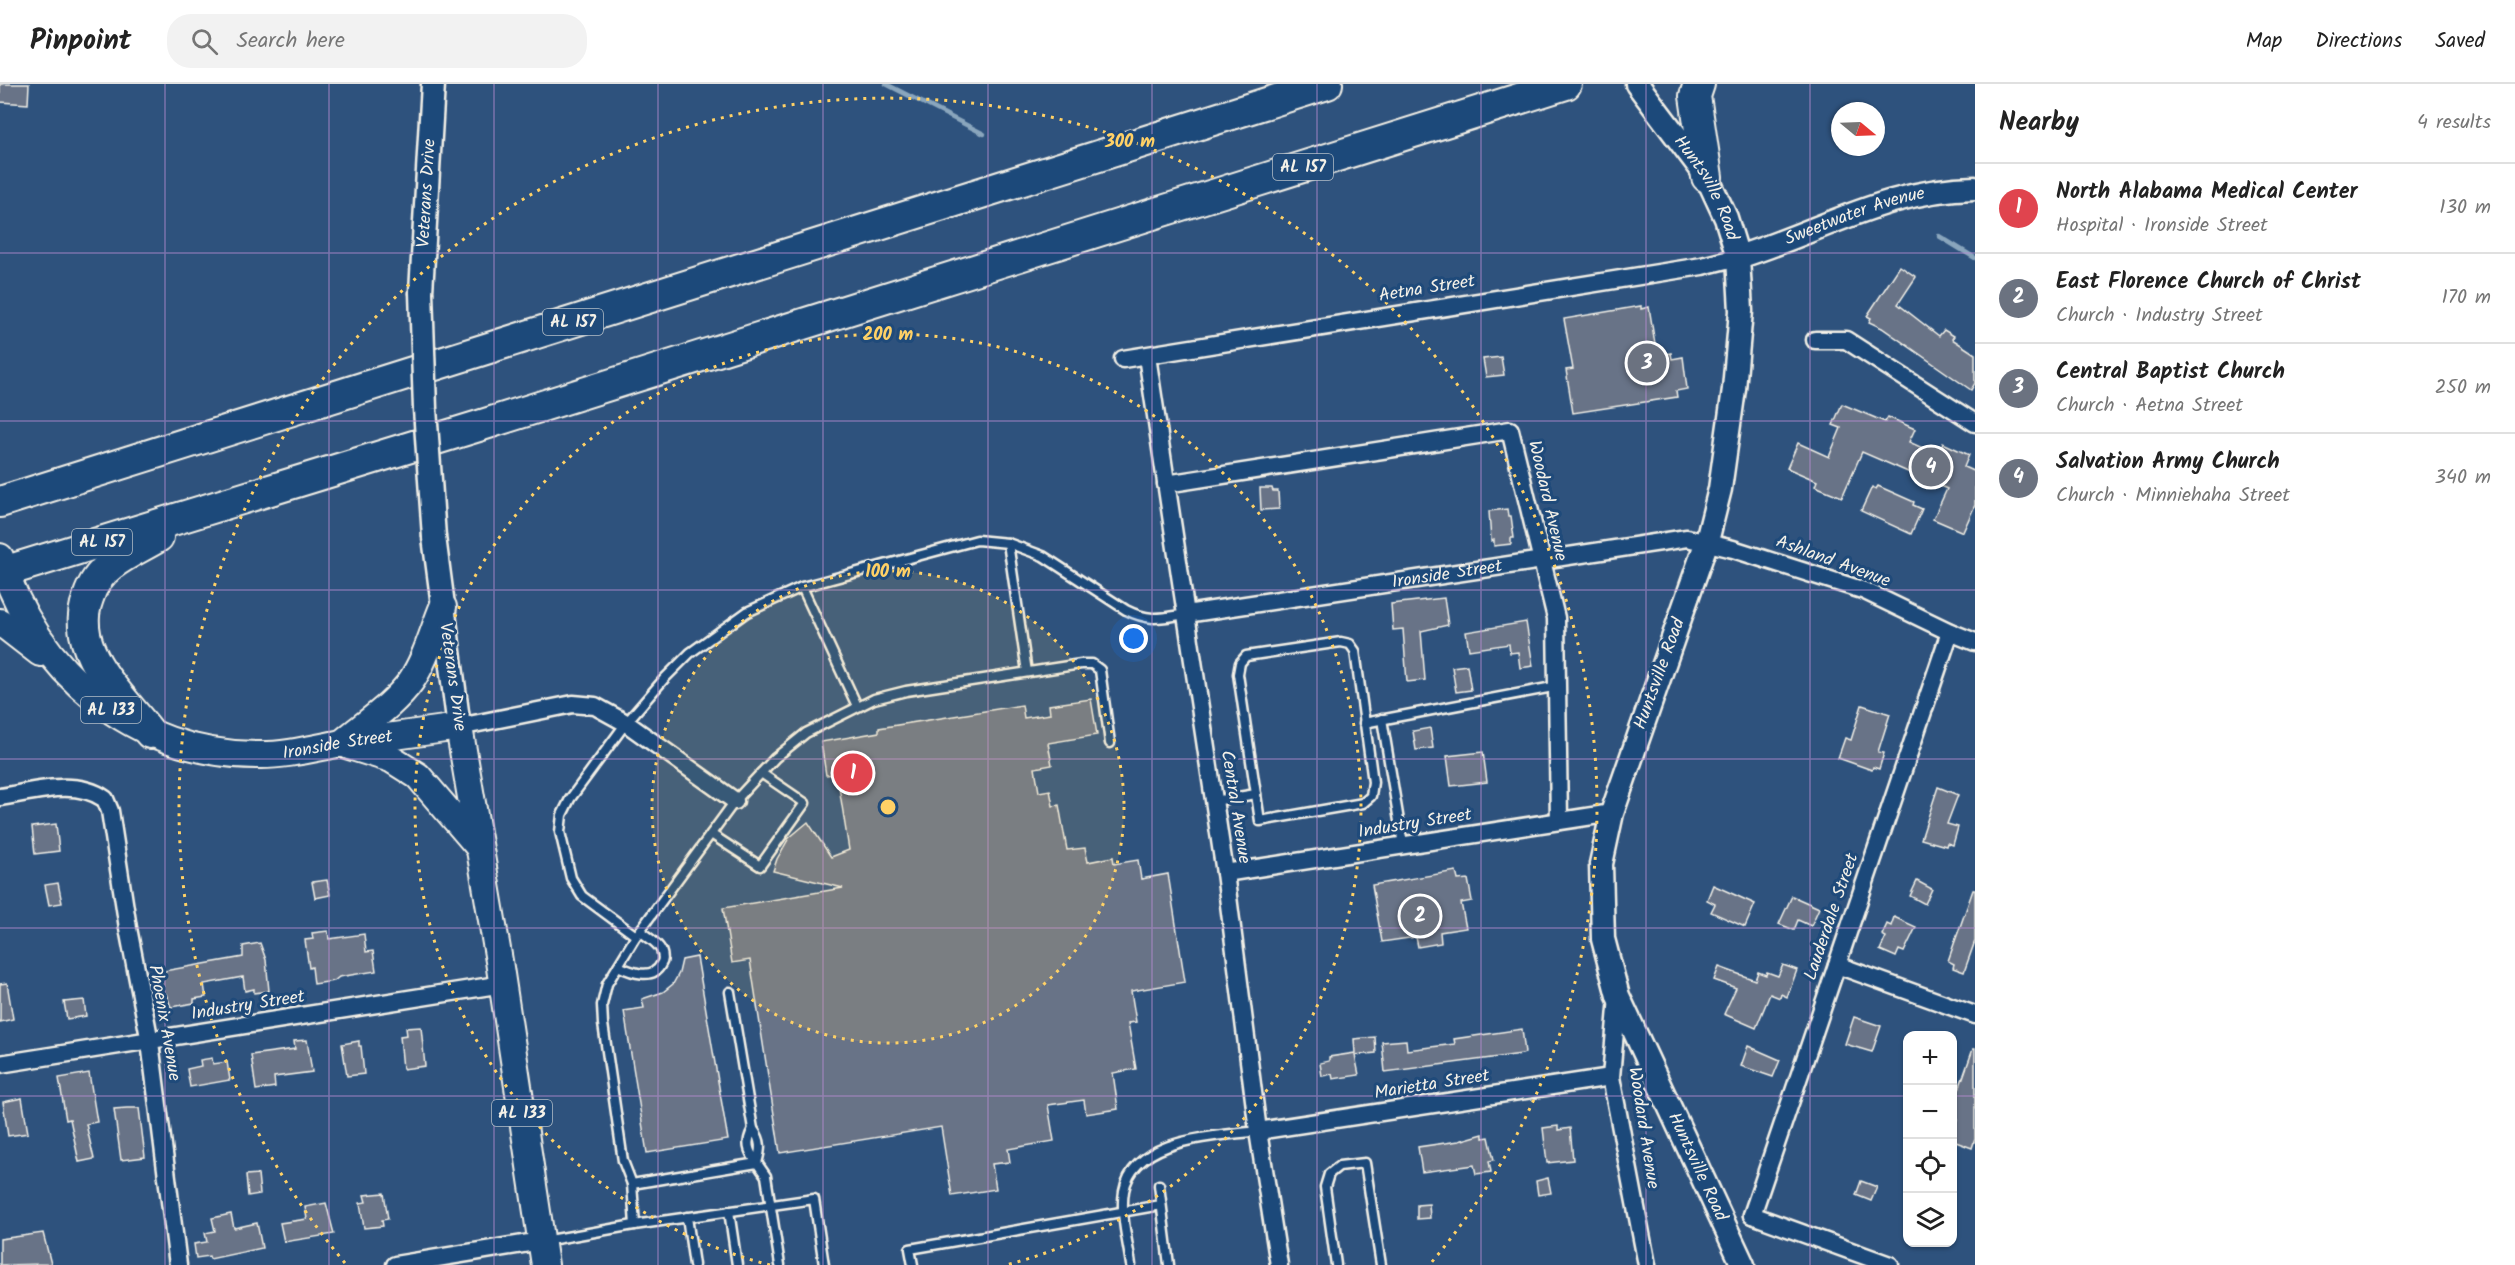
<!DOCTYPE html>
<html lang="en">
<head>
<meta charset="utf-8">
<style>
  body { margin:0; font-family:Kalam,sans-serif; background:#f2f2f2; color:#222 }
  .controls { position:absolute; right:18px; bottom:18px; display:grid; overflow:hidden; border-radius:12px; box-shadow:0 2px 4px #0004 }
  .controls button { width:54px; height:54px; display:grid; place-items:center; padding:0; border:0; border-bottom:2px solid #e0e0e0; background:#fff; color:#222; font:30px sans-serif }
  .compass { position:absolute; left:1831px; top:18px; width:54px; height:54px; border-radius:50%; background:#fff; box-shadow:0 2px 4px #0004; rotate:109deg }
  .you { position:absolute; left:1134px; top:555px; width:21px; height:21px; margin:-15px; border:4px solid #fff; border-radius:50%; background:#1a73e8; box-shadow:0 0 0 9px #1a73e833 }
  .badge { display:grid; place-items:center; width:39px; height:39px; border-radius:50%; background:#b45309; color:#fff; font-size:20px; font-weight:700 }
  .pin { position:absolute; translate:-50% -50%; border:3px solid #fff; box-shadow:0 2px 6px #0006 }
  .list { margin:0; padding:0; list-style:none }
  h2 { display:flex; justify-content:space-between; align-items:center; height:78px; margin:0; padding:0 24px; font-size:26px }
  h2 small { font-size:20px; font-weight:400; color:#767676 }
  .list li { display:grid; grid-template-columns:39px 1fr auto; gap:18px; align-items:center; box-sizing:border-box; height:90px; padding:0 24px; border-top:2px solid #e0e0e0 }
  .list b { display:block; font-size:22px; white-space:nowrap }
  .list p { margin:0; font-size:20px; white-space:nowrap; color:#767676 }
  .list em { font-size:20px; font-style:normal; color:#767676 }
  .icon { flex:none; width:33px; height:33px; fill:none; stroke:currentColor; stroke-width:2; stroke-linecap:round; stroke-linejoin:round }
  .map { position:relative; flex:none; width:1975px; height:1181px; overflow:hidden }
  header { display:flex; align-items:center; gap:36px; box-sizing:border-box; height:84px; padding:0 30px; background:#fff; border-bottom:2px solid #e0e0e0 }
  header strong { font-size:28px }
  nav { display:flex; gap:33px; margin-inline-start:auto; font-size:21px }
  .search { width:420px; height:54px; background:#f2f2f2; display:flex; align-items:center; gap:15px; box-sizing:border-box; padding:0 21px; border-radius:24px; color:#767676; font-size:22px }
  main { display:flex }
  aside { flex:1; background:#fff }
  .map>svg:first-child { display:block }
</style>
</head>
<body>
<header>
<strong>Pinpoint</strong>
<div class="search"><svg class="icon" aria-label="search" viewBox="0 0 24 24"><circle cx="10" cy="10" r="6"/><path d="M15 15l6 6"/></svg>Search here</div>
<nav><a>Map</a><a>Directions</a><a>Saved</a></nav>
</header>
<main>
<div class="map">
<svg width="1975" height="1181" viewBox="0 0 1975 1181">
  <rect width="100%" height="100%" fill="#2e527d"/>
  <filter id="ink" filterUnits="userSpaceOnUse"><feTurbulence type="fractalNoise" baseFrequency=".0167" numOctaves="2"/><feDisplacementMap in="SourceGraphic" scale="12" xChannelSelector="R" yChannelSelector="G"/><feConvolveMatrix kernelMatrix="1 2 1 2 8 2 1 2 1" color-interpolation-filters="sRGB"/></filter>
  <g filter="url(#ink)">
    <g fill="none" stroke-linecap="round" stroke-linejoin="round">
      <g stroke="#8aa6bd" stroke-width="4.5">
        <polyline points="886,0 984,50"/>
        <polyline points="1939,152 1975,174"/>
      </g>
    </g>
    <g fill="#687387" stroke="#f4f1e8" stroke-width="1.5">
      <polygon points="0,0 29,0 28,20 0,18"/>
      <polygon points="1900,182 1916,193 1898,220 1939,252 1944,246 1954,252 1952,255 1975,270 1975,299 1971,306 1882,244 1869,238 1871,234 1867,232"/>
      <polygon points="1641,222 1641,225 1649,223 1657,272 1671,269 1672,275 1683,273 1687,305 1676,307 1677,313 1573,329 1566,286 1573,285 1564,235"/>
      <polygon points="1501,273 1504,291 1486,293 1483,275"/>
      <polygon points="1842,320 1885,338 1888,333 1915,345 1909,358 1938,371 1943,359 1969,371 1964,383 1975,388 1975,421 1963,448 1933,435 1947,405 1862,368 1842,413 1815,402 1817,397 1787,384 1798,359 1829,373 1841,344 1833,341"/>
      <polygon points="1878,402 1914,418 1913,421 1922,425 1911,450 1861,427 1872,403 1876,405"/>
      <polygon points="1260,404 1272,404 1273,407 1278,407 1279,425 1261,426"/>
      <polygon points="1507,425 1508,432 1511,432 1514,454 1511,454 1511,460 1494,462 1494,456 1491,457 1489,427"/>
      <polygon points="1444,514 1448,541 1421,547 1425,596 1407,598 1403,545 1393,546 1391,520"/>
      <polygon points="1526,538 1533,582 1520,584 1518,568 1510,569 1509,560 1469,566 1466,548"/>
      <polygon points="1467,581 1471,606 1456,608 1452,583"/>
      <polygon points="1091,615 1097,651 1048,659 1052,681 1035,684 1039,708 1050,706 1053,722 1059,721 1067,766 1085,764 1088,778 1113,773 1114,780 1138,776 1141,795 1168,790 1185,898 1131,907 1136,938 1128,939 1136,985 1113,989 1118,1025 1086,1030 1084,1016 1048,1021 1054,1057 1008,1065 1010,1078 992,1080 996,1105 952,1112 941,1043 780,1069 750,876 732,879 723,824 843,804 773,787 777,775 789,754 808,738 831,773 849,766 837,690 826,691 821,658 879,648 879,644 1022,621 1024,634 1050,630 1049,621"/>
      <polygon points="1862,621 1890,630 1878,668 1884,669 1879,685 1873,683 1872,686 1838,674 1845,654 1851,656"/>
      <polygon points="1430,644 1433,664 1416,666 1413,647"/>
      <polygon points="1483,668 1487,698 1451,702 1447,672"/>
      <polygon points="1938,703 1958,711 1947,740 1958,743 1953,761 1947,759 1946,762 1921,755"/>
      <polygon points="56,740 59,767 35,770 32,743"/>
      <polygon points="1456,787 1458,796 1468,795 1472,817 1461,819 1466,844 1440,848 1441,859 1418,863 1416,853 1382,858 1372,801"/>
      <polygon points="327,796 330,811 315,814 312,798"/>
      <polygon points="1917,797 1932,805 1925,820 1910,812"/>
      <polygon points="58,799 62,819 49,821 45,801"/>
      <polygon points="1713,801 1755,820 1745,843 1711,828 1715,820 1707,816"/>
      <polygon points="1973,806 1975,806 1975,857 1964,888 1953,884 1954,880 1948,877"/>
      <polygon points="1792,812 1819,824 1811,842 1798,836 1794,846 1779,840"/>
      <polygon points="1894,833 1916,843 1904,868 1899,866 1896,873 1880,866 1886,853 1882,851 1887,840 1891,842"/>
      <polygon points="328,847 329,855 364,850 366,868 373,867 376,887 339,893 334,897 314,900 312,883 309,884 305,856 313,855 312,849"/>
      <polygon points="260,859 266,876 269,907 254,909 254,905 245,907 243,893 204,900 206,913 194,915 194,919 171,923 166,910 162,911 158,888 243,873 243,862"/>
      <polygon points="697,873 728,1056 647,1069 624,927 644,924 642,915 663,908 673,900 679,889 682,876"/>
      <polygon points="1783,881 1797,886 1787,913 1781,910 1780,914 1770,910 1756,944 1724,930 1736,904 1714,896 1719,883 1755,896 1758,888 1766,891 1767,888 1778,892"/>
      <polygon points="7,899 13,935 0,938 0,900"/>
      <polygon points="84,916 86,932 67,935 64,918"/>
      <polygon points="1854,933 1881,942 1872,968 1845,960"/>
      <polygon points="421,943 425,982 403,985 400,952 407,951 406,944"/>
      <polygon points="1522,945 1525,969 1522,970 1385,988 1382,958 1406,956 1407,966 1455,960 1454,955"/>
      <polygon points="1375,953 1376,969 1355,971 1359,991 1333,995 1332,990 1322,992 1320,979 1329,977 1329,973 1355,969 1354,955"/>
      <polygon points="307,956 312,988 274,993 275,1003 256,1006 251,971 295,965 294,957"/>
      <polygon points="359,957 359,962 361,962 364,990 347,992 342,960"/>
      <polygon points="1748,962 1780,976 1773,993 1741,982"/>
      <polygon points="1973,965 1975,965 1975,1055 1972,1064 1953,1057 1953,1047 1957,1035 1953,1034 1953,1022"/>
      <polygon points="212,974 213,980 227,978 230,996 190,1003 187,985 201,982 200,976"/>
      <polygon points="89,989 97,1038 86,1040 94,1075 79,1078 70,1035 66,1036 59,994"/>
      <polygon points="22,1014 28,1049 8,1052 3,1018"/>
      <polygon points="127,1024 139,1024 145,1073 121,1076 114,1025"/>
      <polygon points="1558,1042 1558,1046 1570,1044 1573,1076 1547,1079 1543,1044"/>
      <polygon points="1483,1050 1483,1054 1489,1053 1494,1076 1489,1077 1491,1088 1476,1090 1474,1081 1422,1088 1418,1063 1459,1057"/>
      <polygon points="258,1090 260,1110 248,1112 246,1091"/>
      <polygon points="1548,1094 1551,1109 1538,1111 1536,1097"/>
      <polygon points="1861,1097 1877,1103 1871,1117 1856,1111"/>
      <polygon points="384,1109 388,1135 382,1136 383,1142 364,1144 360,1119 366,1118 364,1111"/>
      <polygon points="326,1119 334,1150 284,1158 280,1139 307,1135 305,1123"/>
      <polygon points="1429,1120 1430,1134 1417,1135 1417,1121"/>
      <polygon points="231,1130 234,1144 257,1139 262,1164 210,1175 209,1172 196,1174 194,1160 207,1158 205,1149 215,1147 212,1134"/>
      <polygon points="43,1149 51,1180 0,1181 0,1155"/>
    </g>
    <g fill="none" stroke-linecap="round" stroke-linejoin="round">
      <g stroke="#f4f1e8" stroke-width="13">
        <g id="lane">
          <polyline points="1008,459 1027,588"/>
          <polyline points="802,503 857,622"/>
          <polygon points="1341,558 1350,560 1355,567 1373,698 1371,712 1363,719 1260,737 1238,590 1240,579 1246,572"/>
          <polyline points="1382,635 1403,761"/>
          <polyline points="1364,639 1558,602"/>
          <polyline points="1214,717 1256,710"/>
          <polyline points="711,750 760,782 805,719 761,689"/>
          <path d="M636,852L582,812L571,794L560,748L562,731L570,715L626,639L664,595L690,569L747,528L802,503L977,456L1008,459L1043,472L1126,526C1150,538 1161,534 1186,530"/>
          <path d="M618,882C631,888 653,897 661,880C664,876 663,871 661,866C657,858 647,853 640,847"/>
          <polyline points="730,908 753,1045"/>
          <path d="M753,1045C762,1057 761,1065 757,1079C748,1067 745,1059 753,1045Z"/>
          <polyline points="632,1100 757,1079 766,1092 780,1181"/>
          <polyline points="1159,1101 1169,1181"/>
          <polyline points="729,1127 737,1181"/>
          <polyline points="687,1133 694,1181"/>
          <polyline points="635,1141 632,1100 623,1077 603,940 602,921 607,900 636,852 735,717 775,674 806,649 874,615 906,607 1081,580 1092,580 1100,586 1110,659"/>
          <polyline points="544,1157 634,1141 814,1115 824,1181"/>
          <polyline points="913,1181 910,1165 1161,1121"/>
          <path d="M1131,1181C1128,1158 1120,1131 1124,1107C1134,1053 1215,1053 1258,1047"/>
          <polyline points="1336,1181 1325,1103 1329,1090 1339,1082 1365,1079 1381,1181"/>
        </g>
      </g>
      <g stroke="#f4f1e8" stroke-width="21">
        <g id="street">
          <polyline points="1815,256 1846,256 1975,339"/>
          <polyline points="1147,272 1225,789 1258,1047 1279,1181"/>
          <polyline points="1123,275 1702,182 1738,173"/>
          <polyline points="1166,400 1510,346 1556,534 1559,737"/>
          <path id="s1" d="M1186,530L1687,454L1733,465L1865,507L1950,548L1975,558"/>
          <polyline points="459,643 573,620 595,622 626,639 735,717"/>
          <path d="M0,713C34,708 75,694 105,715L110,727L128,844L150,958L178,1181"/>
          <polyline points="1225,789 1612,729"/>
          <polyline points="1837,881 1975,931"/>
          <polyline points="1618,913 1611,993 1647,1181"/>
          <polyline points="0,980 503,900"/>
          <polyline points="1258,1047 1611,993"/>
          <polyline points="1752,1131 1950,548"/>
          <polyline points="1752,1131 1890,1181"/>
          <polyline points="395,1181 541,1157"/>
        </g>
      </g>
      <g stroke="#f4f1e8" stroke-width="27">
        <g id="secondary">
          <path id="s2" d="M1637,0L1707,93L1726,134L1738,173L1741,227L1734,305L1720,405L1707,457L1612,729L1601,780L1603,855L1618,912L1743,1181"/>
          <path id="s3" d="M1738,173C1819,148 1888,105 1975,104"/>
          <path id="s4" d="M421,208L433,0"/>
          <polyline points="434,453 459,643"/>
        </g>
      </g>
      <g stroke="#f4f1e8" stroke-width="30">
        <g id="primary">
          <path id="s5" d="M0,473C36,588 133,670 256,671C282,672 311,665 337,660C378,654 418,649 459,643L499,877L545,1181"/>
          <polyline points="0,538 40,569"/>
          <path d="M341,660C364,640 393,622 411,597C426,575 433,547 443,523"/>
          <polyline points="349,662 391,675 418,692 478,762"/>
        </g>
      </g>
      <g stroke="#f4f1e8" stroke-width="34">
        <g id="highway">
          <polyline points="1699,0 1695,12 1707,93"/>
          <polyline points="0,418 1327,0"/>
          <polyline points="0,489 482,341 1566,0"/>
          <path d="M150,649C122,612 68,566 88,514C92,501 99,490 111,481C125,470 143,462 158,453"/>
        </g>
      </g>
      <use href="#lane" stroke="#1f4a7a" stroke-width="8"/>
      <use href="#street" stroke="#1f4a7a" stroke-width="16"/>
      <use href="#secondary" stroke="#1f4a7a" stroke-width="22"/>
      <use href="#primary" stroke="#1f4a7a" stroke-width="26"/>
      <use href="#highway" stroke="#1f4a7a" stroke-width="30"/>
      <g stroke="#f4f1e8" stroke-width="27" stroke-linecap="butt">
        <polyline id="secondary-bridge" points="421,208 425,325 434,453"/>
      </g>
      <use href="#secondary-bridge" stroke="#1f4a7a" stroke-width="22"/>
    </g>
  </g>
  <path fill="none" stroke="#b88ed4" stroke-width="1.5" stroke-opacity="0.55" d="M165,0V1181M329,0V1181M494,0V1181M658,0V1181M823,0V1181M988,0V1181M1152,0V1181M1317,0V1181M1481,0V1181M1646,0V1181M1810,0V1181M0,169H1975M0,337H1975M0,506H1975M0,675H1975M0,844H1975M0,1012H1908M1952,1012H1975"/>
  <circle cx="888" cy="723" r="236" fill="#ffd166" fill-opacity=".12"/>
  <g fill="none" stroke="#ffd166" stroke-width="3" stroke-dasharray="3 6">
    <circle cx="888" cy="723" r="236"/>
    <path d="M770 1181A473 473 0 1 1 1006 1181"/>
    <path d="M345 1179A709 709 0 1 1 1431 1179"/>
  </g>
  <g text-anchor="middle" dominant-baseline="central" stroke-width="6" stroke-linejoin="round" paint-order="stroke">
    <g fill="#1f4a7a" stroke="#b4bfc7" stroke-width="1.5">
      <rect x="1273" y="70" width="60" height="26" rx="4.5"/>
      <rect x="543" y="225" width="60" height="26" rx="4.5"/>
      <rect x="72" y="445" width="60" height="26" rx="4.5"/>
      <rect x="81" y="613" width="60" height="26" rx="4.5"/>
      <rect x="492" y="1016" width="60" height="26" rx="4.5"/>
    </g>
    <g font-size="16" font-weight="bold" fill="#f4f1e8">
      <text x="1303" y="83">AL 157</text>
      <text x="573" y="238">AL 157</text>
      <text x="102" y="458">AL 157</text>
      <text x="111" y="626">AL 133</text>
      <text x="522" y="1029">AL 133</text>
    </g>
    <g font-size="18" fill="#f4f1e8" stroke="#1f4a7a">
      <text stroke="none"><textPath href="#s2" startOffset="126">Huntsville Road</textPath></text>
      <text stroke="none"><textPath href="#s4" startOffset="99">Veterans Drive</textPath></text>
      <text stroke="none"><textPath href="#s3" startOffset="124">Sweetwater Avenue</textPath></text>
      <text transform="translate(1427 205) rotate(-9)">Aetna Street</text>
      <text transform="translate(1547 417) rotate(77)">Woodard Avenue</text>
      <text transform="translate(1833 478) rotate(20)">Ashland Avenue</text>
      <text stroke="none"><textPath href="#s1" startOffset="264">Ironside Street</textPath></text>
      <text transform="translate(1660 590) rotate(-70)">Huntsville Road</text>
      <text transform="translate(452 593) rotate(82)">Veterans Drive</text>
      <text stroke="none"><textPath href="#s5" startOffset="429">Ironside Street</textPath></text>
      <text transform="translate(1235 723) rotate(81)">Central Avenue</text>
      <text transform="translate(1415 740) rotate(-9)">Industry Street</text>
      <text transform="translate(1832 833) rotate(-71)">Lauderdale Street</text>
      <text transform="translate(248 922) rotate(-9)">Industry Street</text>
      <text transform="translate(164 939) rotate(80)">Phoenix Avenue</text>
      <text transform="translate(1432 1001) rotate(-9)">Marietta Street</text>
      <text transform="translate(1643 1044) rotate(81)">Woodard Avenue</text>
      <text stroke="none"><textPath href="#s2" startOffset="1152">Huntsville Road</textPath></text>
    </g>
  </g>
  <circle cx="888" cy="723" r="9" fill="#ffd166" stroke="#1f4a7a" stroke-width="3"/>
  <g font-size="18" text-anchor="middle" font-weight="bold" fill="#ffd166" stroke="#1f4a7a" stroke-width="6" stroke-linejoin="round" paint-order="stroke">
    <text x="1130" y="63">300 m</text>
    <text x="888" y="256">200 m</text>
    <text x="888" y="493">100 m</text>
  </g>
</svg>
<div class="controls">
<button>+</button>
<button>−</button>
<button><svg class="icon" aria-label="locate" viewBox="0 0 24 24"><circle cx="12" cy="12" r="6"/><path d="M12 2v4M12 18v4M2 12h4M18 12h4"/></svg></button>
<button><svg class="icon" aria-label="layers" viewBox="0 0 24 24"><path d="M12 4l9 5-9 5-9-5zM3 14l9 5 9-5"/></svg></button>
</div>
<svg class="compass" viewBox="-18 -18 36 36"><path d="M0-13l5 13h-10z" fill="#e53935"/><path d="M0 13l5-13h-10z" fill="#767676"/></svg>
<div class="you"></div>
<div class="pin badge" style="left:853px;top:689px;background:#e0444e">1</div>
<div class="pin badge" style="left:1420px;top:832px;background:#6b7280">2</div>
<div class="pin badge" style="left:1647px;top:279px;background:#6b7280">3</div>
<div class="pin badge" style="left:1931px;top:383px;background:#6b7280">4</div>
</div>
<aside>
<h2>Nearby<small>4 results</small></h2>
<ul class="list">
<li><span class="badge" style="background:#e0444e">1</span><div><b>North Alabama Medical Center</b><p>Hospital · Ironside Street</p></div><em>130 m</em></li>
<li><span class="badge" style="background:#6b7280">2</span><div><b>East Florence Church of Christ</b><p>Church · Industry Street</p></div><em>170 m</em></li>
<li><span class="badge" style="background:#6b7280">3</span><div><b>Central Baptist Church</b><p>Church · Aetna Street</p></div><em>250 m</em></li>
<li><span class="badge" style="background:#6b7280">4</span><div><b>Salvation Army Church</b><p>Church · Minniehaha Street</p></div><em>340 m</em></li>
</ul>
</aside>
</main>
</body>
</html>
